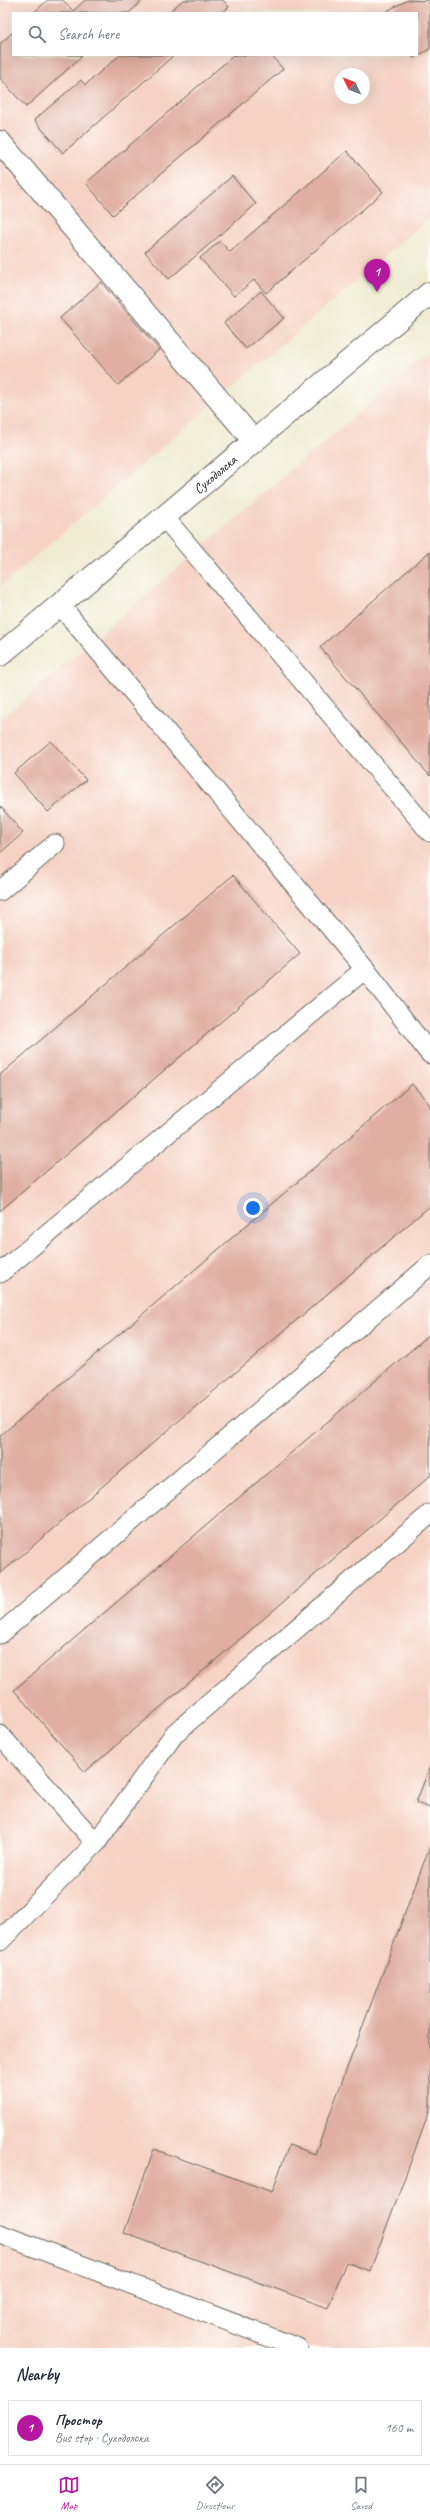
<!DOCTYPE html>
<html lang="en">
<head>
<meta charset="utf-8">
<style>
  body { margin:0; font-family:Caveat,sans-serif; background:#f2f2f3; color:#1f2937 }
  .compass { position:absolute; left:334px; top:68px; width:36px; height:36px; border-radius:50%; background:#fff; box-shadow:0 4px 16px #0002; rotate:313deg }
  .you { position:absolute; left:253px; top:1208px; width:14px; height:14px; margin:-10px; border:3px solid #fff; border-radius:50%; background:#1a73e8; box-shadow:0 0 0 6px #1a73e833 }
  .badge { display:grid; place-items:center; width:26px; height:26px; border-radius:50%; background:#b5179e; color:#fff; font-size:13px; font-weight:700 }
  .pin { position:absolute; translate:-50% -33px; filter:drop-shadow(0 1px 2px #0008) }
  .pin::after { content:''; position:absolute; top:21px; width:14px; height:12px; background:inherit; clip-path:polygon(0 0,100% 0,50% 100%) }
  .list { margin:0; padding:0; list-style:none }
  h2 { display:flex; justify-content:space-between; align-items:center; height:52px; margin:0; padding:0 16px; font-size:17px }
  h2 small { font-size:13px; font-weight:400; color:#747a83 }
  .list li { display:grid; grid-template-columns:26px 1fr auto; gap:12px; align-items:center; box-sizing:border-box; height:56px; margin:0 8px 8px; padding:0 8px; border:1px solid #e0e1e3; border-radius:0px }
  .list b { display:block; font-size:15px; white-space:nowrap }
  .list p { margin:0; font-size:13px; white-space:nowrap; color:#747a83 }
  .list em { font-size:13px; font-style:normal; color:#747a83 }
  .icon { flex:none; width:22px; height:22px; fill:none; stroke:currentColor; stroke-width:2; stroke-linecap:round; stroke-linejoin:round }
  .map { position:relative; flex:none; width:430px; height:2348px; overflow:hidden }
  .search { position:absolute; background:#fff; box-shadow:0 4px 16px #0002; left:12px; right:12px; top:12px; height:44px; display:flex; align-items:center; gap:10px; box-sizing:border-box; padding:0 14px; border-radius:0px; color:#747a83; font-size:15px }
  .sheet { height:116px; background:#fff }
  nav { display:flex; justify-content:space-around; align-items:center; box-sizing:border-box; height:56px; border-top:1px solid #e0e1e3; background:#fff; font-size:11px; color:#747a83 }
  nav a { display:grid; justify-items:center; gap:2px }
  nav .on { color:#b5179e }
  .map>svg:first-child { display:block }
</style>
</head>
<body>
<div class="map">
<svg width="430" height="2348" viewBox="0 0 430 2348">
  <rect width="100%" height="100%" fill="#fdfcf7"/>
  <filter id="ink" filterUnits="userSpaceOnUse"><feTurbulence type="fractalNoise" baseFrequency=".025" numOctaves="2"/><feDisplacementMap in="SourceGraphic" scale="8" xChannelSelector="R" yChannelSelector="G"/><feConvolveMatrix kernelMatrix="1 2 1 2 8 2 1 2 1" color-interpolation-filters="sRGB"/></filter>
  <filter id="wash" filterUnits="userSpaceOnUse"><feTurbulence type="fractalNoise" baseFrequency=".012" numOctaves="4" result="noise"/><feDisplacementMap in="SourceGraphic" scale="16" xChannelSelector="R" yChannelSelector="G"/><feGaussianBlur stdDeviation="0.9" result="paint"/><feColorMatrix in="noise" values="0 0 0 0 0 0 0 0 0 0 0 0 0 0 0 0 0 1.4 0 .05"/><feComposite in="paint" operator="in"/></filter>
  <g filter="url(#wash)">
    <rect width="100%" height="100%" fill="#f0ebd3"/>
    <g fill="#f6d2c5" fill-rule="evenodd">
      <path d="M0,0H430V217L0,587ZM13,13H417V55H13ZM340,74H364V98H340Z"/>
      <polygon points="430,351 430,2348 0,2348 0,720"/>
    </g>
    <g id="blocks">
      <g fill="#e0aea2">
        <polygon points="48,0 63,0 73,11 85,0 143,0 129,13 33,13"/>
        <polygon points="183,0 223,0 229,7 222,13 168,13"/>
        <polygon points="408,0 430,1 430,49 413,58 411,55 417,55 417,13 388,13 387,11"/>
        <polygon points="13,32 13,55 83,55 26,107 0,78 0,44"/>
        <polygon points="120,55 174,55 63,153 34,120 81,80 85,85"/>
        <polygon points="234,55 271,55 283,69 113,215 86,183"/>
        <polygon points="347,151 383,192 266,293 254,280 234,296 200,258 220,241 230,252"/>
        <polygon points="232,176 256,204 169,279 145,252"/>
        <polygon points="101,282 159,350 118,385 60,318"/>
        <polygon points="261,291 284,318 246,349 224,323"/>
        <polygon points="429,552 430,553 430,776 320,647"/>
        <polygon points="51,741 86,780 48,812 14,773"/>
        <polygon points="0,806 23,833 0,853"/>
        <polygon points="233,875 300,954 0,1211 0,1075"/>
        <polygon points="412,1084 430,1105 430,1206 0,1574 0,1436"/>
        <polygon points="430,1334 430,1476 85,1772 14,1690"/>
        <polygon points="430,1766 430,1808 416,1803"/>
        <polygon points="430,1846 430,2110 370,2271 346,2262 328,2308 124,2233 154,2149 272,2192 289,2145 315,2154"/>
      </g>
    </g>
  </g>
  <g filter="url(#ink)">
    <use href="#blocks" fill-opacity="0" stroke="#66645c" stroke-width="1"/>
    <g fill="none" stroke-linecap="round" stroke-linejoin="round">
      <g stroke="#66645c" stroke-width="21">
        <g id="lane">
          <polyline points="164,517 430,832"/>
          <polyline points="60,605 365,969 430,1054"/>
          <polyline points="0,891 55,844"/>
          <polyline points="0,1273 365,969"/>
          <polyline points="0,1634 430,1265"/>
          <polyline points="0,1735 96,1843"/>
          <polyline points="0,1941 96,1843 175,1733 430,1514"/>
          <polyline points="0,2234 298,2348"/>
        </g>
      </g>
      <g stroke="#66645c" stroke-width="24">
        <polyline id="street" points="0,142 254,441"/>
      </g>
      <g stroke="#66645c" stroke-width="24">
        <g id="secondary">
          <path id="s1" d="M0,655L430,293"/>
        </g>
      </g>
      <use href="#lane" stroke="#fff" stroke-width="19"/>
      <use href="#street" stroke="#fff" stroke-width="22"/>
      <use href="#secondary" stroke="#fff" stroke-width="22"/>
    </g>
  </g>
  <g text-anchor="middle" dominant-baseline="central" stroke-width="3" stroke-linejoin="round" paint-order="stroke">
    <g font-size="14" fill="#1c1c1c" stroke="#fdfcf7">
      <text stroke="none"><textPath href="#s1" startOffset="281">Суходолска</textPath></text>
    </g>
  </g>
</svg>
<svg class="compass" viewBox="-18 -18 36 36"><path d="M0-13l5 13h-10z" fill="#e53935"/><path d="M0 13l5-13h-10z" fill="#747a83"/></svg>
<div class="you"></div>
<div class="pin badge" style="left:377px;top:292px">1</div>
<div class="search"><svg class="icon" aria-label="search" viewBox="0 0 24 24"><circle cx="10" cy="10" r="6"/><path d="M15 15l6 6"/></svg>Search here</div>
</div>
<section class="sheet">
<h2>Nearby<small></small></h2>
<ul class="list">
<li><span class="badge">1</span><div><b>Простор</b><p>Bus stop · Суходолска</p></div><em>160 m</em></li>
</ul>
</section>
<nav>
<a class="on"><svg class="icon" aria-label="map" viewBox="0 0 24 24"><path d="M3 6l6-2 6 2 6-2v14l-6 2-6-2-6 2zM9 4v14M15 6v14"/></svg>Map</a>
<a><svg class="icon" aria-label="directions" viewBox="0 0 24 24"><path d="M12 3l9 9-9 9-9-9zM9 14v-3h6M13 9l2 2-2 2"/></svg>Directions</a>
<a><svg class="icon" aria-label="saved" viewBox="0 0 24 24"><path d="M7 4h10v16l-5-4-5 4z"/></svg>Saved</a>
</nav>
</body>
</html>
